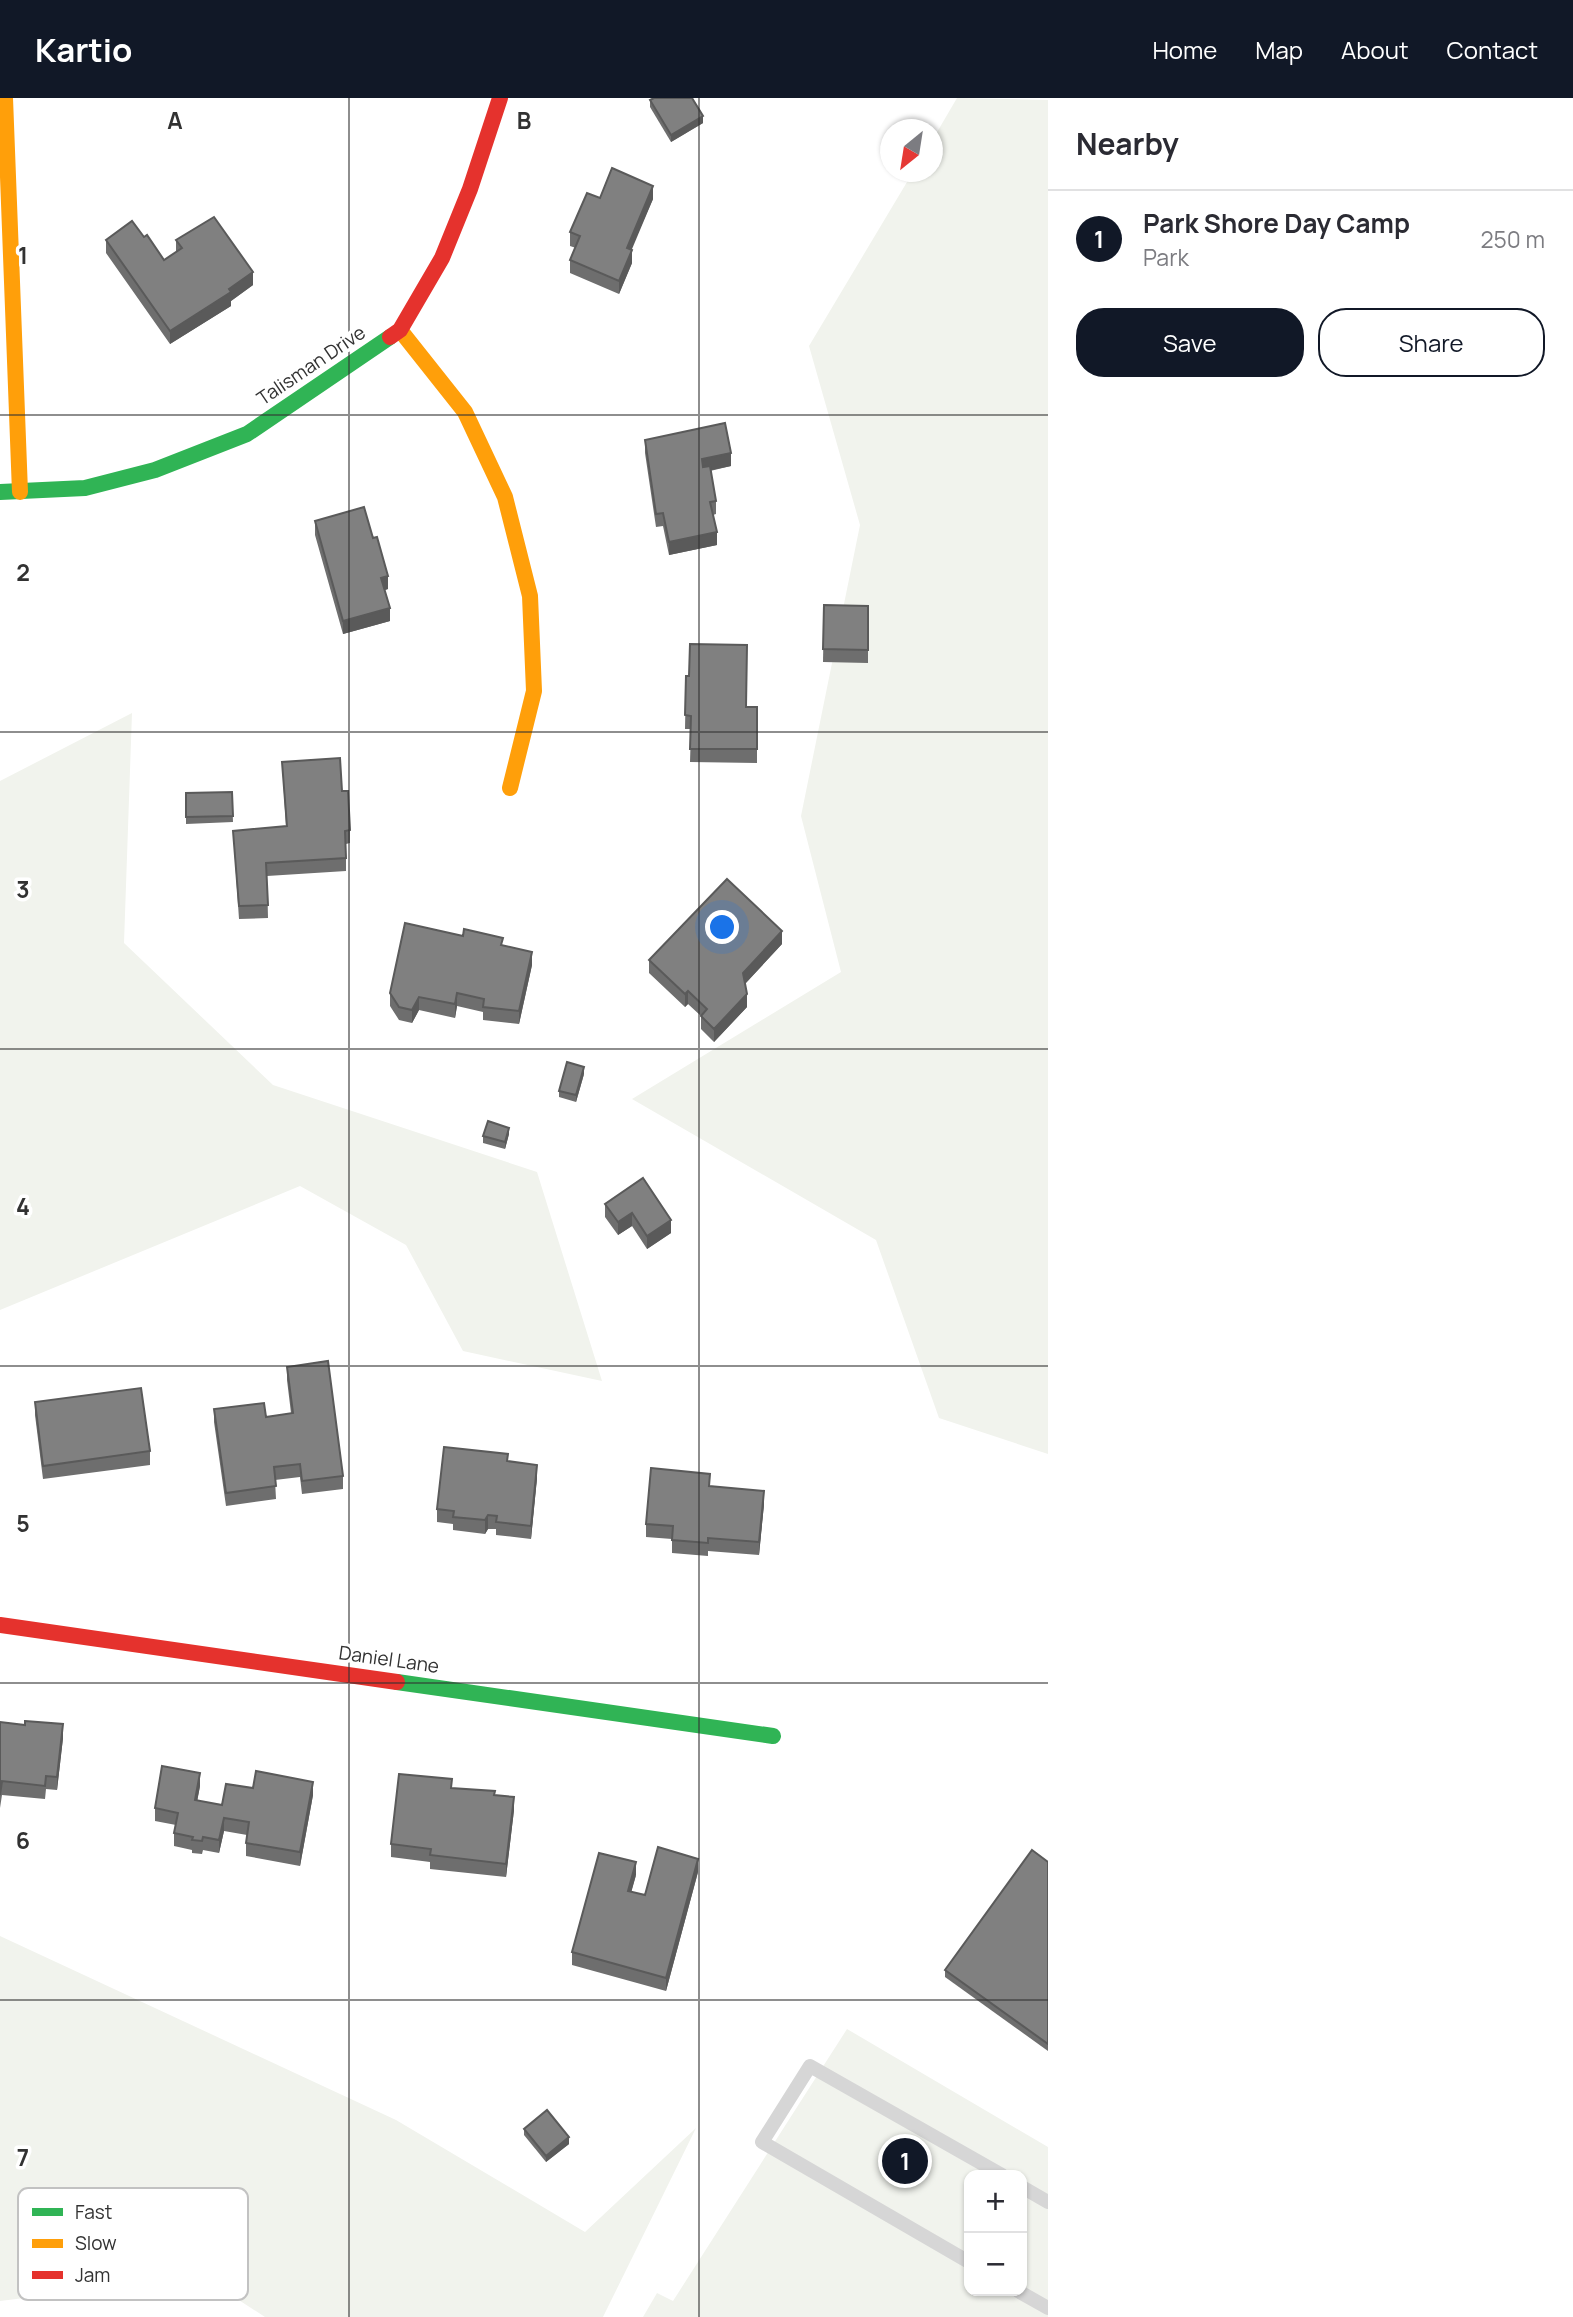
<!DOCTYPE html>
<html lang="en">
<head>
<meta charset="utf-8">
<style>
  body { margin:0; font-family:Manrope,sans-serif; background:#f7f7f7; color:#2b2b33 }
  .controls { position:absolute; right:21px; bottom:21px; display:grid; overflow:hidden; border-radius:14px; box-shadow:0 2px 5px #0004 }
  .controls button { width:63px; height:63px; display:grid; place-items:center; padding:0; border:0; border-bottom:2px solid #e1e1e2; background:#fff; color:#2b2b33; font:35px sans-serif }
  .compass { position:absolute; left:880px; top:21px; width:63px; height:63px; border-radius:50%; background:#fff; box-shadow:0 2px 5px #0004; rotate:210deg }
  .you { position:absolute; left:723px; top:830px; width:24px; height:24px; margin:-18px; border:5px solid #fff; border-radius:50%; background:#1a73e8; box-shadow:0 0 0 10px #1a73e833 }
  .badge { display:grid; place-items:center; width:46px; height:46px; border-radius:50%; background:#111827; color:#fff; font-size:23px; font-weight:700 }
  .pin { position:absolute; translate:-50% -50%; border:4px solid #fff; box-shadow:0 2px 7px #0006 }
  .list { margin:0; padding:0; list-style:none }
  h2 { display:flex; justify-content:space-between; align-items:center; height:91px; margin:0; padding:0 28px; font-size:30px }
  h2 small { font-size:23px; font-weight:400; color:#7c7c81 }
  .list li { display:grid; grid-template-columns:46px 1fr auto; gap:21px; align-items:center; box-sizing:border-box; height:98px; padding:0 28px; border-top:2px solid #e1e1e2 }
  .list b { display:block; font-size:26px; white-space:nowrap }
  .list p { margin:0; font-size:23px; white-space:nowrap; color:#7c7c81 }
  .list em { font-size:23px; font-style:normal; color:#7c7c81 }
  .actions { display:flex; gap:14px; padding:21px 28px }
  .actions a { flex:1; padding:16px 0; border:2px solid #111827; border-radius:28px; text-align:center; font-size:24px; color:#111827 }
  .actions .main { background:#111827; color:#fff }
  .map { position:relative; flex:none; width:1048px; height:2219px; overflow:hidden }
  header { display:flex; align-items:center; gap:42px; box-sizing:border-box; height:98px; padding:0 35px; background:#111827; color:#fff }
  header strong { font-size:33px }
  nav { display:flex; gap:38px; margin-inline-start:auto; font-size:24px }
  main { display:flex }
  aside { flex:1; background:#fff }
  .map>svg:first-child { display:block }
</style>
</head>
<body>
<header>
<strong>Kartio</strong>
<nav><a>Home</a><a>Map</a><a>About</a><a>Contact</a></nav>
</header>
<main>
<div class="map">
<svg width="1048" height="2219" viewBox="0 0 1048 2219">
  <rect width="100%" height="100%" fill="#fff"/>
  <g fill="#f1f3ed" fill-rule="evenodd">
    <polygon points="957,0 1048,2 1048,1356 939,1320 876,1142 632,1001 841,874 801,718 860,427 809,248 913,74 932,74 933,41"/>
    <polygon points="132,615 124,845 273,987 537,1074 602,1283 463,1253 406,1147 300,1088 0,1212 0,683"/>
    <polygon points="0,1838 396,2022 585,2134 696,2030 603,2219 265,2219 202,2178 0,2203"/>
    <path d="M847,1931L1048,2049V2219H643L657,2195L673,2203ZM969,2077H1022V2193H969Z"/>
  </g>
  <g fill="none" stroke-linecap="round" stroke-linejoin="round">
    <g stroke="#d6d6d6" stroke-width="14">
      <polyline points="1022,2089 1048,2104"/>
      <polyline points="969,2164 762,2044 810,1968 1002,2077"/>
      <polyline points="1018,2193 1048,2210"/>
    </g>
    <g stroke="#30b455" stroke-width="16">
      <polyline points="0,394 85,390 155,372 247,336 390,239"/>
      <polyline points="397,1584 773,1638"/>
    </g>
    <g stroke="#ff9f0a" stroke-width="16">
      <polyline points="5,0 20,394"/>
      <polyline points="400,232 465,314 505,399 530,498 534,593 510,690"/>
    </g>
    <g stroke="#e5322d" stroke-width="16">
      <polyline points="390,239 400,232 442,160 470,91 500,0"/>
      <polyline points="0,1527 397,1584"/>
    </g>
  </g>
  <g fill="#6e6e6e">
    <polygon points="650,2 703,25 671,44 650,9"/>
    <polygon points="600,100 653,101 631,151 632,165 619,196 570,175 570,162 576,150 570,148 570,134"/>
    <polygon points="144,139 164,162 176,154 176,142 253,187 231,203 231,208 170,246 106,155 106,142"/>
    <polygon points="645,342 731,368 710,373 716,403 716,416 713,417 717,447 669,457 663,428 656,429 645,355"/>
    <polygon points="315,423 388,491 385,492 390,523 343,536 315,437"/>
    <polygon points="824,507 868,508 868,565 823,564"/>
    <polygon points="686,578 746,609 757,609 757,665 690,664 691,631 685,631"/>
    <polygon points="282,664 342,693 350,732 350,745 346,746 346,773 267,778 268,820 239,821 233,733 286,729"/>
    <polygon points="232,694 233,724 186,726 186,695"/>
    <polygon points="782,846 745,886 747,909 714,944 701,931 701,918 688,906 685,909 649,875 649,862"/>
    <polygon points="503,848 532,867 519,926 483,922 483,914 457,908 455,920 419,912 412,925 399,922 390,908 390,895"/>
    <polygon points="584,976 576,1004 559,999 559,993"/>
    <polygon points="509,1036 505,1051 483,1045 483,1038"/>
    <polygon points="643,1080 671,1135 647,1151 632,1128 618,1137 605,1119 605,1106"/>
    <polygon points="287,1269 343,1378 343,1391 302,1396 300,1379 275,1382 276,1401 226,1408 214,1324 214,1311 266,1319 291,1315 287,1282"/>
    <polygon points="35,1304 150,1353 150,1367 43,1381 35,1317"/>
    <polygon points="508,1363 537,1380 531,1441 496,1437 496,1431 488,1431 485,1436 453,1432 453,1426 437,1424 437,1411"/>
    <polygon points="710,1388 764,1406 759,1457 708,1453 708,1458 672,1455 672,1441 646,1439 646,1426"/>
    <polygon points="0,1624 63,1640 57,1692 46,1691 45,1701 2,1697 0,1710"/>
    <polygon points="200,1688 197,1703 222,1707 253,1690 313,1697 300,1768 246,1758 246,1745 247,1737 224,1733 219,1755 203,1752 202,1756 192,1755 192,1752 174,1748 174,1735 176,1727 155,1723 155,1710"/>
    <polygon points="452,1690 495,1697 514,1712 506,1779 430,1771 430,1764 391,1759 391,1746"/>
    <polygon points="1048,1764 1048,1953 945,1879 945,1872"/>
    <polygon points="698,1774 666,1893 572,1867 572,1854 636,1777 631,1794 645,1797"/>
    <polygon points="524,2031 569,2046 546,2064 524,2037"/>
  </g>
  <g fill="#5a5a5a">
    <polygon points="703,18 703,25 671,44 671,37"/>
    <polygon points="653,88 653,101 627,163 627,150"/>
    <polygon points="632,152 632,165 619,196 619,183"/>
    <polygon points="253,174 253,187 231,203 231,208 170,246 170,233"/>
    <polygon points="731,355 731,368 702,374 702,361"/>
    <polygon points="717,434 717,447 669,457 669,444"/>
    <polygon points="388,478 388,491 381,493 381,480"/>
    <polygon points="390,510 390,523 343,536 343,523"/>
    <polygon points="782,833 782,846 743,888 743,875"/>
    <polygon points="532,854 532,867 519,926 519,913"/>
    <polygon points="688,893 688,906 685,909 685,896"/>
    <polygon points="457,895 457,908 455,920 455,906"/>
    <polygon points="747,896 747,909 714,944 714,931"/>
    <polygon points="419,899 419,912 412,925 412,912"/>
    <polygon points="584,969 584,976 576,1004 576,997"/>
    <polygon points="509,1030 509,1036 505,1051 505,1044"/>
    <polygon points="632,1115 632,1128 618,1137 618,1124"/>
    <polygon points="671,1122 671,1135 647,1151 647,1138"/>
    <polygon points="537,1367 537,1380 531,1441 531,1428"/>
    <polygon points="764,1393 764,1406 759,1457 759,1444"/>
    <polygon points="488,1417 488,1431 485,1436 485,1422"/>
    <polygon points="63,1626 63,1640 57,1692 57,1679"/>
    <polygon points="200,1675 200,1688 195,1715 195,1702"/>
    <polygon points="313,1684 313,1697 300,1768 300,1754"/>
    <polygon points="514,1699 514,1712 506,1779 506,1766"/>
    <polygon points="224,1720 224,1733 219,1755 219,1742"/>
    <polygon points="698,1761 698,1774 666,1893 666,1880"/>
    <polygon points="636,1764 636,1777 628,1806 628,1793"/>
    <polygon points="569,2039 569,2046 546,2064 546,2058"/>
  </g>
  <g fill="#808080" stroke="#5a5a5a" stroke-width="2">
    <polygon points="654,0 692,0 703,18 671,37 650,2"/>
    <polygon points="612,70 653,88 627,150 632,152 619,183 570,162 580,138 570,134 587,95 600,100"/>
    <polygon points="214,119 253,174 229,191 231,194 170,233 106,142 132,123 144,139 147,137 164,162 182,150 176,142"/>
    <polygon points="725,325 731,355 702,361 703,369 710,368 716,403 710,404 717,434 669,444 663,415 656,416 645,342"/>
    <polygon points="364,409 373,440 377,439 388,478 381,480 390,510 343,523 315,423"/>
    <polygon points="824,507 868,508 868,552 823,551"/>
    <polygon points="690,546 747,547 746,609 757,609 757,651 690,651 691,618 685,617 686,578 689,578"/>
    <polygon points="340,660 342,693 348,693 350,732 345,733 346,760 266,765 268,807 239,808 233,733 287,728 282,664"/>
    <polygon points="232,694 233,718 186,719 186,695"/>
    <polygon points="727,781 782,833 743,875 747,896 714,931 701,918 707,911 688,893 685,896 649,862"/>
    <polygon points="405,825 463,838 464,831 503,840 501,847 532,854 519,913 483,909 484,901 457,895 455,906 419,899 412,912 399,909 390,895"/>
    <polygon points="567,964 584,969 576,997 559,993"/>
    <polygon points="488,1023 509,1030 505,1044 483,1038"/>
    <polygon points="643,1080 671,1122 647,1138 632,1115 618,1124 605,1106"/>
    <polygon points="328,1263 343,1378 302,1383 300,1366 274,1369 276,1388 226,1395 214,1311 264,1305 266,1319 293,1315 287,1269"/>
    <polygon points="141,1290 150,1353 43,1368 35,1304"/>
    <polygon points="444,1349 508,1356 507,1363 537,1367 531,1428 496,1424 497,1418 488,1417 485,1422 453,1419 454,1413 437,1411"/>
    <polygon points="651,1370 710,1376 709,1388 764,1393 759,1444 708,1440 708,1445 672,1442 673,1428 646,1426"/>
    <polygon points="25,1623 63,1626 57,1679 46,1678 45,1688 2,1683 0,1697 0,1624 25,1627"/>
    <polygon points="162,1668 200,1675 195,1702 222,1707 226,1686 253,1690 256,1673 313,1684 300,1754 246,1745 249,1724 224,1720 219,1742 203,1739 202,1743 192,1742 193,1739 174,1735 178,1715 155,1710"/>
    <polygon points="399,1676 452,1681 451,1690 495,1693 494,1697 514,1699 506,1766 430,1757 431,1751 391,1746"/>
    <polygon points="658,1749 698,1761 666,1880 572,1854 599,1755 636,1764 628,1793 645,1797"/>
    <polygon points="1032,1752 1048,1764 1048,1946 945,1872"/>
    <polygon points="547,2012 569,2039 546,2058 524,2031"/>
  </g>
  <path fill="none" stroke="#323232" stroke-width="2" stroke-opacity="0.55" d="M349,0V2219M699,0V2219M0,317H1048M0,634H1048M0,951H1048M0,1268H1048M0,1585H1048M0,1902H1048"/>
  <g text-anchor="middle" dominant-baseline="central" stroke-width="7" stroke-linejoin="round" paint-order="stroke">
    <g font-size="19" fill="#323232" stroke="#fff">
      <text transform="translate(311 267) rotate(-34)">Talisman Drive</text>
      <text transform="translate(389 1561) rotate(8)">Daniel Lane</text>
    </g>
  </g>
  <rect x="18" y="2090" width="230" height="112" rx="10" fill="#fff" stroke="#c2c2c2" stroke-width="2"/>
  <rect x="32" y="2110" width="31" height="8" fill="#30b455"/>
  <rect x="32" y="2141" width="31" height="9" fill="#ff9f0a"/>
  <rect x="32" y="2173" width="31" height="8" fill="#e5322d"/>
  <g font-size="19" fill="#323232">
    <text x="75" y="2121">Fast</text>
    <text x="75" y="2152">Slow</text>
    <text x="75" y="2184">Jam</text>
  </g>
  <g font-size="23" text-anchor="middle" font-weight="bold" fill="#323232" stroke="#fff" stroke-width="7" stroke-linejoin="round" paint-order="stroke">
    <text x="175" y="31">A</text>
    <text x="524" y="31">B</text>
    <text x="23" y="166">1</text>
    <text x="23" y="483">2</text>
    <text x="23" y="800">3</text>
    <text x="23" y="1117">4</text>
    <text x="23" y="1434">5</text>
    <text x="23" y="1751">6</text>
    <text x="23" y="2068">7</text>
  </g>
</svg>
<div class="controls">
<button>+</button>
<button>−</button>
</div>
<svg class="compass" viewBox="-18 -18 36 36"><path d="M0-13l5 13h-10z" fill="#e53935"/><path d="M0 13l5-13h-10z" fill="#7c7c81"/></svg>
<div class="you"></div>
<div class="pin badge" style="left:905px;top:2063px">1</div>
</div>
<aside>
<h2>Nearby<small></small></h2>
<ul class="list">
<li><span class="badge">1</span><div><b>Park Shore Day Camp</b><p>Park</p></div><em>250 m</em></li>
</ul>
<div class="actions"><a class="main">Save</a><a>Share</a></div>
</aside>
</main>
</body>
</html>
